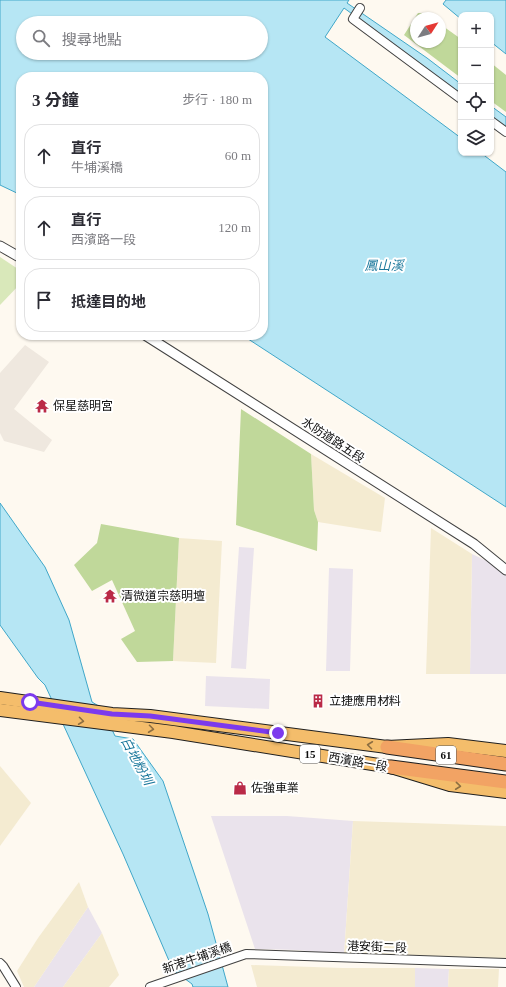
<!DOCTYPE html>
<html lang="zh-TW">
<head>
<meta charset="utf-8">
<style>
  body { margin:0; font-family:"Times New Roman","Noto Sans TC",serif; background:#f7f7f7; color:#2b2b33 }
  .controls { position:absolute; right:12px; top:12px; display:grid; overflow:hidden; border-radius:8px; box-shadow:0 1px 3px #0004 }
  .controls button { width:36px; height:36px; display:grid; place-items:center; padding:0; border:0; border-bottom:1px solid #e1e1e2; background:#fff; color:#2b2b33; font:20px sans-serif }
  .compass { position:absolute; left:410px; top:12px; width:36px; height:36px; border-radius:50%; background:#fff; box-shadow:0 1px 3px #0004; rotate:54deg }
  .stop { position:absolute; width:12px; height:12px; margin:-9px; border:3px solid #7c3aed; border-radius:50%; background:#fff }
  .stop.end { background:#7c3aed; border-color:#fff; box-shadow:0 1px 4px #0008 }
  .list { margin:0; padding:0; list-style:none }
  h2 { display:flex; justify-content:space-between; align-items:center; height:52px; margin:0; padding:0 16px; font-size:17px }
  h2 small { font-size:13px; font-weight:400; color:#7c7c81 }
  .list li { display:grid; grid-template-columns:26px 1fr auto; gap:12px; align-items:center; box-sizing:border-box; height:64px; margin:0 8px 8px; padding:0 8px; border:1px solid #e1e1e2; border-radius:16px }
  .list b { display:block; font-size:15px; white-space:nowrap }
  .list p { margin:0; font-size:13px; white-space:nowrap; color:#7c7c81 }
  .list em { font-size:13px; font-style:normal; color:#7c7c81 }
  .icon { flex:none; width:22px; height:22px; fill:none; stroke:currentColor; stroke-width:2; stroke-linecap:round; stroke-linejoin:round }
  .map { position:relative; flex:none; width:506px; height:987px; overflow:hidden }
  .search { position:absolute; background:#fff; box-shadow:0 1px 3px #0004; left:16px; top:16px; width:252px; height:44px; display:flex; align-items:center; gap:10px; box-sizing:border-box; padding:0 14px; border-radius:22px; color:#7c7c81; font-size:15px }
  .panel { position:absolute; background:#fff; box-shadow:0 1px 3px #0004; left:16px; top:72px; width:252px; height:268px; border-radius:16px }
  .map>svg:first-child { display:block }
</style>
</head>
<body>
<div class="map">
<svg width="506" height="987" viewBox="0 0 506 987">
  <rect width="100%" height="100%" fill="#fef9f0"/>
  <g fill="#eae3ec">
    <polygon points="239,547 254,548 246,669 231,668"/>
    <polygon points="472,554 502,568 506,572 506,674 470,674"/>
    <polygon points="329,568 353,569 350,671 326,671"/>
    <polygon points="206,676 270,679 269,709 205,706"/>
    <polygon points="211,816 287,816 353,821 344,955 298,950 255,949"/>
    <polygon points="88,907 102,933 63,987 34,987"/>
    <polygon points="415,968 449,969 448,987 415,987"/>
  </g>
  <g fill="#f4ebd1">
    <polygon points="311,454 385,498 381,532 318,522 314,510"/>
    <polygon points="431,528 472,554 470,674 426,674"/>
    <polygon points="179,538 222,541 216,663 173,661"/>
    <polygon points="0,766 31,803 0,846"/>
    <polygon points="353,821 506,826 506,959 344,955"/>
    <polygon points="79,882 88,907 34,987 24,987 17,971 38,938"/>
    <polygon points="102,933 119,975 109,987 63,987"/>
    <polygon points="251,965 343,968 415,968 415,987 257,987"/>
    <polygon points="449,969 499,969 498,987 448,987"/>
  </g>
  <polygon fill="#d9e8ba" points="0,257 21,271 21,283 0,305"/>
  <g fill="#c0d89a">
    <polygon points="418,13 423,13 431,18 416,18 416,42 440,42 440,24 461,39 461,78 404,35"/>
    <polygon points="491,63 506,75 506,112 491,101"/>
    <polygon points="241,409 311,454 314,510 318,522 317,551 236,525"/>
    <polygon points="101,524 179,538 173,661 137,662 121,639 135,631 112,580 92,591 74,565 97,543"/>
  </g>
  <polygon fill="#efe8df" points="25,345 49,362 14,409 52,440 44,452 4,441 0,433 0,373"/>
  <g fill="#b6e6f4" stroke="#40a7c9" fill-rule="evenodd">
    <path d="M0,0H349L347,3L427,58L461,84V94L344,8L325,37L461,138V153H481L506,172V507L242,335H263V77H21V195L0,185ZM23,23H261V53H23Z"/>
    <polygon points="446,0 506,0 506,54 491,42 491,15 461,15 461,19 443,4"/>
    <polygon points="491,106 506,117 506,128 491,116"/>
    <polygon points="0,503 45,567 69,620 92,702 102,708 115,736 133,739 163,781 208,914 228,987 193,987 192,984 173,970 123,854 45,685 38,678 0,625"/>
  </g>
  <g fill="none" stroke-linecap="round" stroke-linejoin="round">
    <g stroke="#414141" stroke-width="10">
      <g id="minor">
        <polyline points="360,8 353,19 461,99"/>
        <polyline points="491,121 506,132"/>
        <polyline points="0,963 3,966 16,987"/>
        <polyline points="150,987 246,954 506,963"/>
      </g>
    </g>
    <g stroke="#414141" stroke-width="11">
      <g id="tertiary">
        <polyline points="0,246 21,258"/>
        <polyline points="145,335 474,544 506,570"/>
      </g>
    </g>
    <g stroke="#1f1f1f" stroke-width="14">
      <g id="primary">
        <polyline points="0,698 112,714 150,716 387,747 448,744 506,751"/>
        <polyline points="0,710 173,732 391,767 450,785 506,792"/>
      </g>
    </g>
    <g stroke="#1f1f1f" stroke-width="15">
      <g id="trunk">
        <polyline points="387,747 506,764"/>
        <polyline points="391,767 506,782"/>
      </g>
    </g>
    <use href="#minor" stroke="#fff" stroke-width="8"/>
    <use href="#tertiary" stroke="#fff" stroke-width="9"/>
    <use href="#primary" stroke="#f4bd6b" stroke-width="12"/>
    <use href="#trunk" stroke="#f2a364" stroke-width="13"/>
  </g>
  <defs><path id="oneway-chevron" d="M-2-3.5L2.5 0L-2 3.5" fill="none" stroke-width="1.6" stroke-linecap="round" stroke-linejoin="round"/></defs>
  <g stroke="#8c6e41">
    <use href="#oneway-chevron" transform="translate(81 721) rotate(7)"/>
    <use href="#oneway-chevron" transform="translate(151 729) rotate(7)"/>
    <use href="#oneway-chevron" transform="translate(370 745) rotate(-173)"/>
    <use href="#oneway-chevron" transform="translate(458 786) rotate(6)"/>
  </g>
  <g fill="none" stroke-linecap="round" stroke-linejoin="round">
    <polyline stroke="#7c3aed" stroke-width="5" points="30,702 112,714 150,716 278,733"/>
  </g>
  <defs>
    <g id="temple-bare" transform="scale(1.08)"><path d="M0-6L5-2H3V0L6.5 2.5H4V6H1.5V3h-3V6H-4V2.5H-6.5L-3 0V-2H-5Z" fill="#ba2a47" stroke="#fff" stroke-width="2.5" paint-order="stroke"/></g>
    <g id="building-bare" transform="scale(1.08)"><path d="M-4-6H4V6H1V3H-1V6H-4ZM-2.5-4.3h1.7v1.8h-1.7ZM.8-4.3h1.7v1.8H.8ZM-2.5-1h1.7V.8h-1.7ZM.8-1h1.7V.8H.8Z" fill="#ba2a47" stroke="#fff" stroke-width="2.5" paint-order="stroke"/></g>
    <g id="shop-bare" transform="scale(1.08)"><path d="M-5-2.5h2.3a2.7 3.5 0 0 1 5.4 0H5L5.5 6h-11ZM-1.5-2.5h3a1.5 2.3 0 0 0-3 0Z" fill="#ba2a47" stroke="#fff" stroke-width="2.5" paint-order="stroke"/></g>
  </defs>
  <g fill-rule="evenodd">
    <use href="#temple-bare" x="42" y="406"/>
    <use href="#temple-bare" x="110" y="596"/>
    <use href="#building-bare" x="318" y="701"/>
    <use href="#shop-bare" x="240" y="788"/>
  </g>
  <g text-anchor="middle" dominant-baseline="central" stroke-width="4" stroke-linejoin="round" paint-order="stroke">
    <g fill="#fff" stroke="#565656" stroke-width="1">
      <rect x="300" y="745" width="20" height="18" rx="3"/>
      <rect x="436" y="746" width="20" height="18" rx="3"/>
    </g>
    <g font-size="11" font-weight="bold" fill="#0e0e0e">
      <text x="310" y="754">15</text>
      <text x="446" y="755">61</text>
    </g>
    <g font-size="12" fill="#0e0e0e" stroke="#fff" text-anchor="start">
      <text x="53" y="406">保星慈明宮</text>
      <text x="121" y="596">清微道宗慈明壇</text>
      <text x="329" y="701">立捷應用材料</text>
      <text x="251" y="788">佐強車業</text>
    </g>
    <g font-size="12" fill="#0e0e0e" stroke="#fff">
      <text transform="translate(333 440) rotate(33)">水防道路五段</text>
      <text transform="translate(358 762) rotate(10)">西濱路一段</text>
      <text transform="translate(377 947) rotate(2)">港安街二段</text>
      <text transform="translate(197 958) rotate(-19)">新港牛埔溪橋</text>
    </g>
    <g font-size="13" font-style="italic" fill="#1b789c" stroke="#fff">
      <text x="384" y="265">鳳山溪</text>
      <text transform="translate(137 761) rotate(62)">白地粉圳</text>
    </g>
  </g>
</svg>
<div class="controls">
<button>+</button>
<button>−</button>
<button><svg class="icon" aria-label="locate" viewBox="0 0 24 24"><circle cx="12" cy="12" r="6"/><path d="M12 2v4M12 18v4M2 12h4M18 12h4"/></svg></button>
<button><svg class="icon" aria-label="layers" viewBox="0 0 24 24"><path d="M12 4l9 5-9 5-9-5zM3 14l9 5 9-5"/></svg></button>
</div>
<svg class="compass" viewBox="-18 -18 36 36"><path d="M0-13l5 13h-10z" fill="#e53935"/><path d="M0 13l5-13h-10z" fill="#7c7c81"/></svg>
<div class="stop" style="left:30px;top:702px"></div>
<div class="stop end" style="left:278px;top:733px"></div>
<div class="search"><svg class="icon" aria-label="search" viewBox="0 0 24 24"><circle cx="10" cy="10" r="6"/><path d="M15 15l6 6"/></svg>搜尋地點</div>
<section class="panel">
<h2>3 分鐘<small>步行 · 180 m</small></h2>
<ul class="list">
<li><svg class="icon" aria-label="ahead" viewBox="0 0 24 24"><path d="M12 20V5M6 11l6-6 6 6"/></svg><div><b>直行</b><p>牛埔溪橋</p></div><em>60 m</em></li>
<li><svg class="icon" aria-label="ahead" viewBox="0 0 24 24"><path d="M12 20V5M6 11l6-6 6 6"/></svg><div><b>直行</b><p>西濱路一段</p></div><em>120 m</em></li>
<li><svg class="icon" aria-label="arrive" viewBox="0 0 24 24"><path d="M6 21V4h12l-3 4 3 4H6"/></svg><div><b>抵達目的地</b></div></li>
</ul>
</section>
</div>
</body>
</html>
